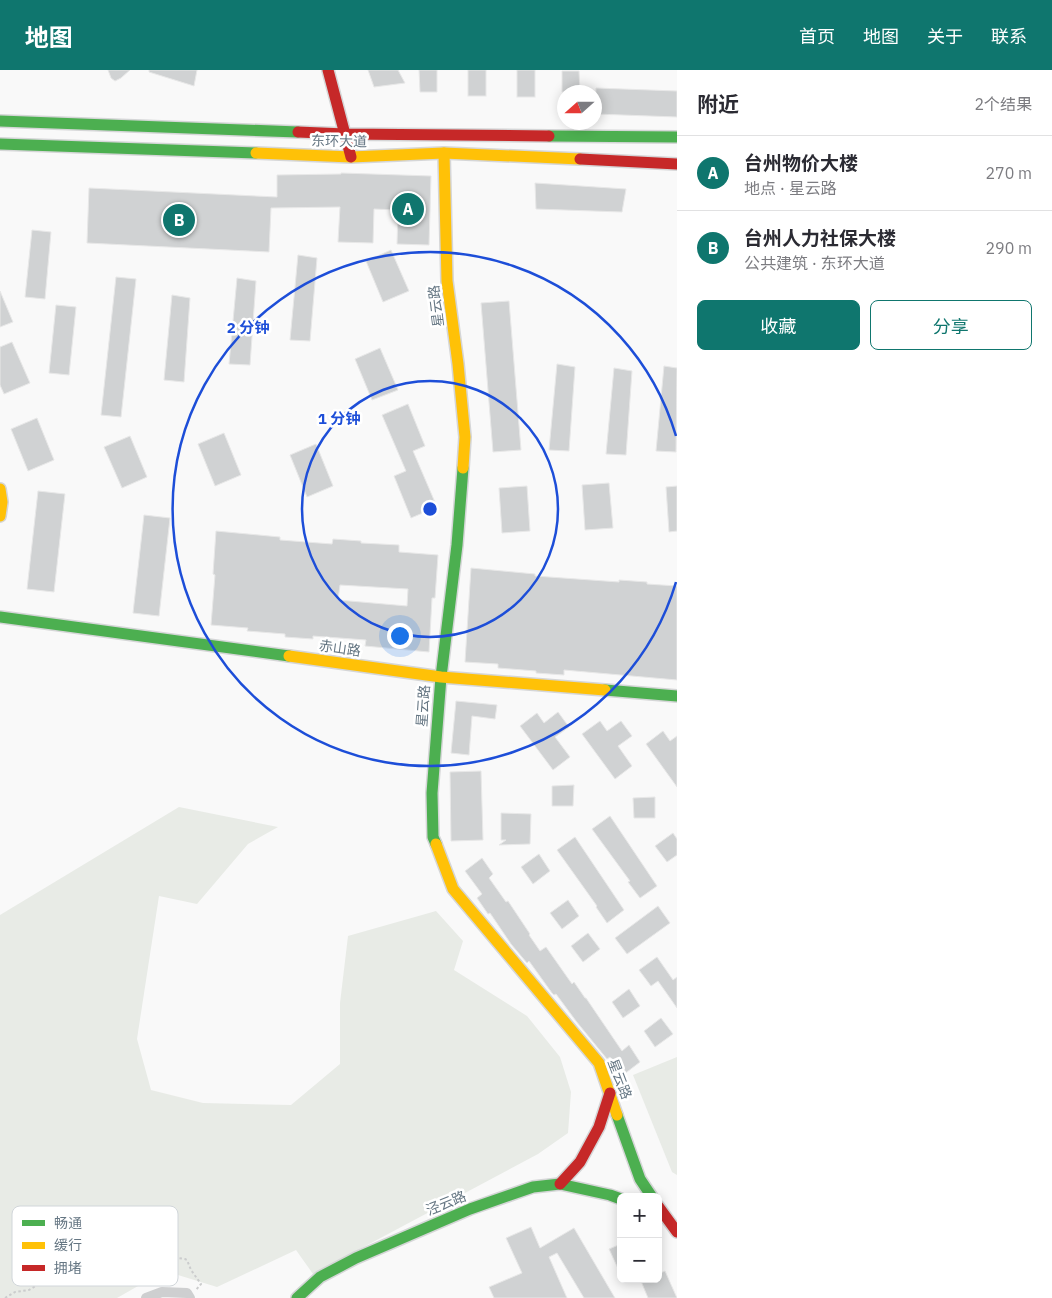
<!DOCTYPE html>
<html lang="zh">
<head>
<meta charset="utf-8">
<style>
  body { margin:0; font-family:"IBM Plex Sans","Noto Sans SC",sans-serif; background:#f2f2f3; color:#2b2b33 }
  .controls { position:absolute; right:15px; bottom:15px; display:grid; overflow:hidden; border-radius:8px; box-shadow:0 2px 12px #0003 }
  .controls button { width:45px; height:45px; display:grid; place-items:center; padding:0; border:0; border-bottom:1px solid #e1e1e2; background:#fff; color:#2b2b33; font:25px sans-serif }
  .compass { position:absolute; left:557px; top:15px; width:45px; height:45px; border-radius:50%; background:#fff; box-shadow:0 2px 12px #0003; rotate:249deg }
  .you { position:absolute; left:399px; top:565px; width:18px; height:18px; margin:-12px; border:4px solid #fff; border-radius:50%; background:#1a73e8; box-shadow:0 0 0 8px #1a73e833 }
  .badge { display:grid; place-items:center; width:32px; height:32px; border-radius:50%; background:#0f766e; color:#fff; font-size:16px; font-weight:700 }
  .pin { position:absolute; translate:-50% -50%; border:2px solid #fff; box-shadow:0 1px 5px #0006 }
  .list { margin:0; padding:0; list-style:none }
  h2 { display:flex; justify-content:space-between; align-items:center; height:65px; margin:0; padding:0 20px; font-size:21px }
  h2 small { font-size:16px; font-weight:400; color:#7c7c81 }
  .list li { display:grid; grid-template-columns:32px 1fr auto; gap:15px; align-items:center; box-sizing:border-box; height:75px; padding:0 20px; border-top:1px solid #e1e1e2 }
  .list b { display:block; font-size:19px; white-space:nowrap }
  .list p { margin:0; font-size:16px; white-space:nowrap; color:#7c7c81 }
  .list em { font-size:16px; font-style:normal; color:#7c7c81 }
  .actions { display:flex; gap:10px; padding:15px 20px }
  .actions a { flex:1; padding:11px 0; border:1px solid #0f766e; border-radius:8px; text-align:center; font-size:18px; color:#0f766e }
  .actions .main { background:#0f766e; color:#fff }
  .map { position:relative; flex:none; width:677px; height:1228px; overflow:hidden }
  header { display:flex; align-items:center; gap:30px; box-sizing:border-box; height:70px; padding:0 25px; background:#0f766e; color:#fff }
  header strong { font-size:24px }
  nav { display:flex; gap:28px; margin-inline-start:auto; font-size:18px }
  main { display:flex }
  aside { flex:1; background:#fff }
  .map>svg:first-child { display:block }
</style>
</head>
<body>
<header>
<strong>地图</strong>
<nav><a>首页</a><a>地图</a><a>关于</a><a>联系</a></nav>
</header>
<main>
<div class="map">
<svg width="677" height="1228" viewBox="0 0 677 1228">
  <rect width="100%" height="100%" fill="#f9f9f9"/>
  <g fill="#e8ebe6">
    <polygon points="179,737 278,757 248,774 197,834 159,826 137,969 151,1020 203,1033 291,1035 340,994 340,933 348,866 436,841 463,871 454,900 527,946 560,987 571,1022 568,1063 538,1084 313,1204 296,1180 217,1217 178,1205 138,1216 117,1228 0,1228 0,845"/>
    <polygon points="677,987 677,1105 672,1102 633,1005"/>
  </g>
  <g fill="#d0d2d3" stroke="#e8e8e8" fill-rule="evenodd">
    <polygon points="108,0 130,0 121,8 115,11 111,8"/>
    <polygon points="149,0 197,0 194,16 149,2"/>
    <polygon points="368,0 398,0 405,13 374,17"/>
    <polygon points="419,0 437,0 437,22 420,22"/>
    <rect x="468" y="0" width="18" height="26"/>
    <rect x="517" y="0" width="18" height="27"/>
    <polygon points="562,1 579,1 580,22 562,22"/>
    <polygon points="596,18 677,21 677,47 595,44"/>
    <polygon points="341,103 431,106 429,175 397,174 398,140 374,139 373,173 338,172 340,137 271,138 269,182 87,173 89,118 277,127 277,105 341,104"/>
    <polygon points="535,113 626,119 622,142 536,139"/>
    <polygon points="32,160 51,162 45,229 25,227"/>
    <polygon points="391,180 409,221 383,232 366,191"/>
    <polygon points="298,185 317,188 310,271 290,270"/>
    <polygon points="116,207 136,209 121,347 101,345"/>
    <polygon points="237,208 256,211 250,295 229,294"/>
    <polygon points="0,221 13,252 0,257"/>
    <polygon points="172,225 190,228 184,312 164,310"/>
    <polygon points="509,231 521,380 493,382 481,233"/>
    <polygon points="56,235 76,237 69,305 49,303"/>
    <polygon points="12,272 30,313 4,324 0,315 0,277"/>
    <polygon points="380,278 398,320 372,330 355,289"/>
    <polygon points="557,294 575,297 569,381 549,380"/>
    <polygon points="664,296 677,298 676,382 656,381"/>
    <polygon points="614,298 632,301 626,385 606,384"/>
    <polygon points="408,334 425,376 413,381 437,437 411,448 394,406 406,401 382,345"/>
    <polygon points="37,348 54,390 28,401 11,359"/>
    <polygon points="224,363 241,405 215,416 198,374"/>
    <polygon points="130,366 147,407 122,418 104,377"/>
    <polygon points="316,374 333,416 307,427 290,385"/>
    <polygon points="609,413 613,458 585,460 582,415"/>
    <polygon points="527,416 530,461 502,463 499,418"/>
    <polygon points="677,416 677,461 669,462 666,417"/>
    <polygon points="38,421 65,424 54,522 27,519"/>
    <polygon points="144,445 170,448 159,546 133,543"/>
    <path d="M216,461L280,467V470L332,474L333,469L361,471V473L399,475V482L438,485L435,528H432L429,582L365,576L366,570L313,566V569L285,567V564L247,561L248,558L211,555L215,505L213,504ZM340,515L408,519L407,536L338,530Z"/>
    <polygon points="471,498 535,504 535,506 619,512 619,510 647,512 647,514 677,516 677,610 564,600 564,605 536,603 536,601 498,598 498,594 465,592"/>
    <polygon points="456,631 497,635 495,649 472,646 469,685 451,683"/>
    <polygon points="558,642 569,657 555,667 570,687 553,700 520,656 537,643 544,653"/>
    <polygon points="600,651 607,661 621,651 632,666 618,676 632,696 615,709 582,664"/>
    <polygon points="663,661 670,671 677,666 677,717 646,674"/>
    <polygon points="481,701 483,770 451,771 450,702"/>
    <polygon points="574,715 573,736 552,736 552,716"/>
    <polygon points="655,727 655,748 634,748 633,728"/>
    <polygon points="501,743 531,744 530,774 499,775 506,770 501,770"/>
    <polygon points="610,746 657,816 640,828 628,812 630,811 592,759"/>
    <polygon points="673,763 677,769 677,785 667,792 655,776"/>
    <polygon points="575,767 624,840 607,853 596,837 597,836 557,780"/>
    <polygon points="539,784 550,801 533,814 521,797"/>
    <polygon points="482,788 493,804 489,808 506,832 508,831 530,864 529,865 540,881 546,877 572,914 574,912 585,928 586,928 622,981 629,975 640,992 623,1005 610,987 607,989 576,951 556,924 554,925 552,923 529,891 527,893 511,874 490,843 488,844 477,828 482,824 465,801"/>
    <polygon points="568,830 579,846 562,859 550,843"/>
    <polygon points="658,836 670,853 627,884 615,868"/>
    <polygon points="588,863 600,879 583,892 571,876"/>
    <polygon points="657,887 673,910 677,907 677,938 658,911 651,916 639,900"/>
    <polygon points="629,919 640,936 623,948 612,932"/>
    <polygon points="661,948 673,964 655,977 644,961"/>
    <polygon points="531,1157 540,1178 574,1158 615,1228 584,1228 557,1183 549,1187 567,1228 494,1228 489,1217 522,1203 506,1168"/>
    <polygon points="621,1174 621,1205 609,1179"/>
    <polygon points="665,1201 677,1228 648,1228 641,1211 646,1209 658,1209 658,1204"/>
  </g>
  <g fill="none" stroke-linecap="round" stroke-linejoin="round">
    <g stroke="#d5d6d7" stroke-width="14">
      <g id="fast">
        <polyline points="0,51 298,62"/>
        <polyline points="549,66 677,67"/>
        <polyline points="0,74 256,83"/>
        <polyline points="0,547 289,586"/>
        <polyline points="605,620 677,626"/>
        <polyline points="436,774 433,767 432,723 441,607 457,475 463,398"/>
        <polyline points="617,1045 640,1109 652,1127"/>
        <polyline points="297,1228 320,1207 356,1188 470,1139 533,1117 560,1114 610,1125 621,1129"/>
      </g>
    </g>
    <g stroke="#d5d6d7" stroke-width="14">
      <g id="slow">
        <polyline points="256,83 351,87 444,83 580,89"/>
        <polyline points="444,83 447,211 458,294 465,367 463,398"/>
        <polyline points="0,419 2,432 0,446"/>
        <polyline points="289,586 441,607 605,620"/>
        <polyline points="436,774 453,819 599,993 617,1045"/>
      </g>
    </g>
    <g stroke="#d5d6d7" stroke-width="14">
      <g id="jam">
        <polyline points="328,0 351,87"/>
        <polyline points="298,62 345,64 549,66"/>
        <polyline points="580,89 677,94"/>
        <polyline points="560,1114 580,1092 599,1057 610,1023"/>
        <polyline points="658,1136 677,1162"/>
      </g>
    </g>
    <path stroke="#cbcccd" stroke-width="2" stroke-dasharray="2.5 2.5" stroke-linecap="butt" d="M5,1228L15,1222L29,1220L47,1209L65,1207L81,1197L100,1191L112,1184L137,1173C146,1180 168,1202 178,1188L185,1189L187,1190L191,1200L201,1214L196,1220"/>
    <polyline stroke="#cecfd0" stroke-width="10" points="146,1228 162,1222 187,1223 190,1228"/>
    <use href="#fast" stroke="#4caf50" stroke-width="11"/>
    <use href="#slow" stroke="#ffc107" stroke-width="11"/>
    <use href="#jam" stroke="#c62828" stroke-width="11"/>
  </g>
  <g fill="none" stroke="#1d4ed8" stroke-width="2.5">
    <circle cx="430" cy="439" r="128"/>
    <path d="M676 512A257 257 0 1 1 676 366"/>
  </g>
  <g text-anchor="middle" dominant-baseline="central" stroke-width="5" stroke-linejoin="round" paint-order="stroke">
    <g font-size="14" fill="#657683" stroke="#fff">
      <text transform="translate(339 71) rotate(1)">东环大道</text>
      <text transform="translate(436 236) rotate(-97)">星云路</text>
      <text transform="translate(340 578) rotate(8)">赤山路</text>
      <text transform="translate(423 636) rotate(-86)">星云路</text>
      <text transform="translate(620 1009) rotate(69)">星云路</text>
      <text transform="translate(446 1133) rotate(-22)">泾云路</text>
    </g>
  </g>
  <rect x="12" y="1136" width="166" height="80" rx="8" fill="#fff" stroke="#d1d6da" stroke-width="1"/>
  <rect x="22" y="1150" width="23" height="6" fill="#4caf50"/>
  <rect x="22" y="1172" width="23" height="7" fill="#ffc107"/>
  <rect x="22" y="1195" width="23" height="6" fill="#c62828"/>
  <g font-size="14" fill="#657683">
    <text x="54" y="1158">畅通</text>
    <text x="54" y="1180">缓行</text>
    <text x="54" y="1203">拥堵</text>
  </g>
  <circle cx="430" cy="439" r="8" fill="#1d4ed8" stroke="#fff" stroke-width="2.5"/>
  <g font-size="15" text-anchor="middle" font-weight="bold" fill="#1d4ed8" stroke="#fff" stroke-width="5" stroke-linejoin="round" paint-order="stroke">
    <text x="248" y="263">2 分钟</text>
    <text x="339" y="354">1 分钟</text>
  </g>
</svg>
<div class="controls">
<button>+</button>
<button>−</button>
</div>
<svg class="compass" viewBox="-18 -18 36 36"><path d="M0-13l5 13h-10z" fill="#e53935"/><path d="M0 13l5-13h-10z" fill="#7c7c81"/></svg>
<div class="you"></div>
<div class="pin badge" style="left:408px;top:139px">A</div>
<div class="pin badge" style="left:179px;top:150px">B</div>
</div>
<aside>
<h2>附近<small>2个结果</small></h2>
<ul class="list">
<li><span class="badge">A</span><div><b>台州物价大楼</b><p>地点 · 星云路</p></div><em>270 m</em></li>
<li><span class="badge">B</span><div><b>台州人力社保大楼</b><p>公共建筑 · 东环大道</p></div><em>290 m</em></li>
</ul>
<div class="actions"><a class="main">收藏</a><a>分享</a></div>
</aside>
</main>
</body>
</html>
